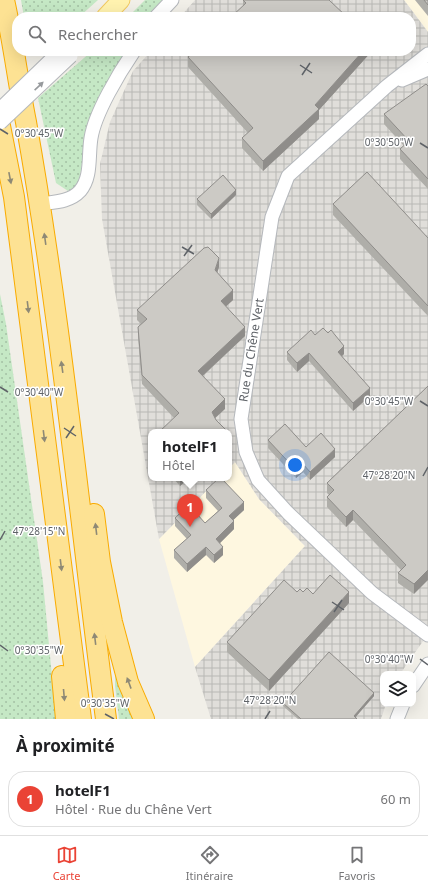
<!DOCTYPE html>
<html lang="fr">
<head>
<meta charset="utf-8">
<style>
  body { margin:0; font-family:"Noto Sans",sans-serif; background:#f2f2f2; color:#202124 }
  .controls { position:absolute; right:12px; bottom:12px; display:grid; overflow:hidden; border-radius:8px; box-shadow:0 4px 16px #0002 }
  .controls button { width:36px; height:36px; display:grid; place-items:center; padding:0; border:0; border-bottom:1px solid #e0e0e0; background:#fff; color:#202124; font:20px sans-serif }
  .you { position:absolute; left:295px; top:465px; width:14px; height:14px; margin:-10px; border:3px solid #fff; border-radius:50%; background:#1a73e8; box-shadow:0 0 0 6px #1a73e833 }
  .badge { display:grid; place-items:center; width:26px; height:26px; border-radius:50%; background:#ea4335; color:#fff; font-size:13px; font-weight:700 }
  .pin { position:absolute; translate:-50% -33px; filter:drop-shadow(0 1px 2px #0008) }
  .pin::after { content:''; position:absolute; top:21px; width:14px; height:12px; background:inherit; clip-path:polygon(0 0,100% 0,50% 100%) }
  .popup { position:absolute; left:148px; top:429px; width:84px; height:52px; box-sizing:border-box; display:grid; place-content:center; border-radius:8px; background:#fff; filter:drop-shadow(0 1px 3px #0005); font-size:13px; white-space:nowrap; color:#757577 }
  .popup b { font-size:15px; color:#202124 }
  .popup::after { content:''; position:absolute; left:50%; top:100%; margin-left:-8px; border:8px solid transparent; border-top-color:#fff }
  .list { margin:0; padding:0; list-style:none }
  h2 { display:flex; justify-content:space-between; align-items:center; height:52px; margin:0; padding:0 16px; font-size:17px }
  h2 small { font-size:13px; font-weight:400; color:#757577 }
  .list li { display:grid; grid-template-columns:26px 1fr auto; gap:12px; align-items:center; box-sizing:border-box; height:56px; margin:0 8px 8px; padding:0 8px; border:1px solid #e0e0e0; border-radius:16px }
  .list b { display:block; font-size:15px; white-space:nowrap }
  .list p { margin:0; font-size:13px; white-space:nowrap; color:#757577 }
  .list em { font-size:13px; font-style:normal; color:#757577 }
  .icon { flex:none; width:22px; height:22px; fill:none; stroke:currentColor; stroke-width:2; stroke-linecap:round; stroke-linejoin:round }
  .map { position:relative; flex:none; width:428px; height:719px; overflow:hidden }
  .search { position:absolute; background:#fff; box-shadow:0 4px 16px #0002; left:12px; right:12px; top:12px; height:44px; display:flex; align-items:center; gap:10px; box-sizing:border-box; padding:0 14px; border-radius:16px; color:#757577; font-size:15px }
  .sheet { height:116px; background:#fff }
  nav { display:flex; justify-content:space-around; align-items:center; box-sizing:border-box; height:56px; border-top:1px solid #e0e0e0; background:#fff; font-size:11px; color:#757577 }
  nav a { display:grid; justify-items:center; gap:2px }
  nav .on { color:#ea4335 }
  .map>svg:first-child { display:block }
</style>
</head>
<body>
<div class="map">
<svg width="428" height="719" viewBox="0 0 428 719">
  <defs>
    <pattern id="industrial-grid" width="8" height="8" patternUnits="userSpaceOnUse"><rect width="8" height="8" fill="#e0deda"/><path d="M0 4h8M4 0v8" fill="none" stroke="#b9b8b5"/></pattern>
    <pattern id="grass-dots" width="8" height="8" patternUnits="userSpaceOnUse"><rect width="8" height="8" fill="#c5e8c5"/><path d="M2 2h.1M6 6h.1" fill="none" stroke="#a3c0a4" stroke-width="1.8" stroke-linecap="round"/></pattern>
  </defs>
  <rect width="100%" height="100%" fill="#f1efe8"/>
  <g fill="#fef7e0">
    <polygon points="404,0 428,0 428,32"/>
    <polygon points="235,462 259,499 305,546 195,667 159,539 219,478 229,478 229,468"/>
  </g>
  <polygon fill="url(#industrial-grid)" points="195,0 404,0 428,32 428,634 400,674 383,674 383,704 386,704 381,719 211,719 195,667 305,546 259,499 235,462 229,468 229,432 151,432 151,478 219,478 159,539 102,219 100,164 110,122 133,71 151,51 411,51 411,17 180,17"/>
  <g fill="url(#grass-dots)">
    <polygon points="21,0 98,0 79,17 24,17"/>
    <polygon points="145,0 167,0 153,17 128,17"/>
    <polygon points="92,51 129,51 88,127 79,182 74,188 68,191 56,183 38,98"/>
    <polygon points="0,294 6,324 43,582 56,719 0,719"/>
    <polygon points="115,671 136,719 119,719 115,686"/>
  </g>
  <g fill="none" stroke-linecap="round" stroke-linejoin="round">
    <g stroke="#b5b8bc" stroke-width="15">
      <g id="minor">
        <polyline points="156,17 172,0"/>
        <polyline points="428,54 387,86 288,176 272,217 241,419 246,452 258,480 288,513 372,593 428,635"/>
        <polyline points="402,80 428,69"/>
        <path d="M40,204C54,202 70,202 80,191C92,177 88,156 91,138C95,113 119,73 134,51"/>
        <polyline points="413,686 428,664"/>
        <polyline points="397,719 403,704"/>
      </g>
    </g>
    <g stroke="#f2c960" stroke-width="19">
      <polyline id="major" points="105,17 121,0"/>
    </g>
    <g stroke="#f9ab00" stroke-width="22">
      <g id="highway">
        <path d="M4,0C13,40 18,82 26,122C61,320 80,520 106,719"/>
        <polyline points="0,126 14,197 81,719"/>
        <polyline points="94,514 100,562 112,622 128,682 144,719"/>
        <polyline points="62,676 66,719"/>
      </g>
    </g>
    <use href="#minor" stroke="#fff" stroke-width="13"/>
    <use href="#major" stroke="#fff2af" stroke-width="17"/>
    <use href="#highway" stroke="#fde293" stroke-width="20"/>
    <g stroke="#b5b8bc" stroke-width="15" stroke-linecap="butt">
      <g id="minor-bridge">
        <polyline points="0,109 60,51"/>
        <polyline points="0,123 71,56"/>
      </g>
    </g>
    <use href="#minor-bridge" stroke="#fff" stroke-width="13"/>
  </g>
  <g fill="#afaea9">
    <polygon points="243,0 329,0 243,6"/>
    <polygon points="415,0 428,0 428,16"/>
    <polygon points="195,51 372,51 319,110 319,119 263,171 242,148 242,138 248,133 188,67 188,57"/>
    <polygon points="428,86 428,189 400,159 400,149 404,146 384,124 384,114"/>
    <polygon points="236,195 211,219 197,205 197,199"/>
    <polygon points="333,204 428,238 428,316 333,215"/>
    <polygon points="219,267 217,273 233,300 226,306 245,336 203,376 225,409 174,418 142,384 138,337 138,327 141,324 137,320 137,310"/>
    <polygon points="315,335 344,354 342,356 370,396 353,411 309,361 297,372 287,360 287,352"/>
    <polygon points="428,386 414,594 398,583 398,573 401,570 353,520 346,527 327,507 327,497 329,495 327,493 327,483"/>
    <polygon points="268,440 306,447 335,457 310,480 303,472 296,478 268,448"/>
    <polygon points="173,478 189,478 180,486"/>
    <polygon points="206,490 244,510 233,520 234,529 220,543 223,555 214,563 206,555 187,572 174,558 174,550 187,539 175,526 175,518 205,523 218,511 206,498"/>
    <polygon points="297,592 313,594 349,603 269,691 227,652 227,642"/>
    <polygon points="374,696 355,717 357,719 298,719 283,706 283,703"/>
  </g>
  <g fill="#8f8d8a">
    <polygon points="363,51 372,51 319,110 319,119 263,171 263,161 315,105"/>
    <polygon points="236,190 236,195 211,219 211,214"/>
    <polygon points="219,258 219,267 215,280 215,270"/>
    <polygon points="233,290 233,300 221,311 221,301"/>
    <polygon points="245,327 245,336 198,380 198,371"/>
    <polygon points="344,346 344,354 338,360 338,352"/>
    <polygon points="309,353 309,361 297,372 297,363"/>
    <polygon points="370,388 370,396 353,411 353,403"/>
    <polygon points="225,399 225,409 212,421 212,412"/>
    <polygon points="335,449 335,457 310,480 310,472"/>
    <polygon points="303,464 303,472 296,478 296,470"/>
    <polygon points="180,478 189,478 180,486"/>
    <polygon points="244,502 244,510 229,524 229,516"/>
    <polygon points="353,510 353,520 346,527 346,517"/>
    <polygon points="234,521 234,529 216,547 216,539"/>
    <polygon points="206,547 206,555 187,572 187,564"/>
    <polygon points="223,547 223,555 214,563 214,555"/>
    <polygon points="428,570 428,580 414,594 414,584"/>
    <polygon points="349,592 349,603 269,691 269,680"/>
    <polygon points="374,693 374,696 354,719 354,716"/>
  </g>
  <g fill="#cccac5" stroke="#8f8d8a">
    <polygon points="243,0 329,0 347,17 231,17 246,3"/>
    <polygon points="424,0 428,0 428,5"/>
    <polygon points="195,51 363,51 315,105 319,109 263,161 242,138 253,128 188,57"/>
    <polygon points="426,84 428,86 428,179 400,149 409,141 384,114"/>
    <polygon points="367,172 428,238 428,306 333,204"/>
    <polygon points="223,175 236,190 211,214 197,199"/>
    <polygon points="208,247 219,258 215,270 233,290 221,301 245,327 198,371 225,399 212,412 216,420 228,432 159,432 179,413 142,375 138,327 147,319 137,310 204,248"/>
    <polygon points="323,328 328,333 331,330 344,346 338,352 370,388 353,403 309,353 297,363 287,352 311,330 315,335"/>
    <polygon points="428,386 428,570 414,584 398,573 406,565 353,510 346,517 327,497 334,490 327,483"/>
    <polygon points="285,424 306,447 321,433 335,449 310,472 303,464 296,470 268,440"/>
    <polygon points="219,478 221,478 244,502 229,516 234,521 216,539 223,547 214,555 206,547 187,564 174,550 191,535 175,518 189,505 205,523 222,508 206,490"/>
    <polygon points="330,575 349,592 269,680 227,642 284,580 297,592 300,589 303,592 307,588 313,594"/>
    <polygon points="329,652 374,693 354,716 357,719 301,719 283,703"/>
  </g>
  <defs><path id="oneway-solid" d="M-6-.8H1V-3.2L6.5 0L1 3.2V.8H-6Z"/></defs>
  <use fill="#979a9d" href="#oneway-solid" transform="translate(39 86) rotate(-43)"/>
  <g fill="#8e8975">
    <use href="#oneway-solid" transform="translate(10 178) rotate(79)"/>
    <use href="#oneway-solid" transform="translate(45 239) rotate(-98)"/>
    <use href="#oneway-solid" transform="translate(28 307) rotate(83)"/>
    <use href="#oneway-solid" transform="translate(62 367) rotate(-98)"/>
    <use href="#oneway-solid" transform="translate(44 436) rotate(83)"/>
    <use href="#oneway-solid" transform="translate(96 529) rotate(-97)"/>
    <use href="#oneway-solid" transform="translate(61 565) rotate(83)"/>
    <use href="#oneway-solid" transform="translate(95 639) rotate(-97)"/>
    <use href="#oneway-solid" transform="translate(129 683) rotate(-110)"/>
    <use href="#oneway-solid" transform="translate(64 695) rotate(85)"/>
  </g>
  <path fill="none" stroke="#5f6368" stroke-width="1.5" d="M300,65L312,73M302,75L310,63M0,129L8,134M420,143L428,148M182,247L194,254M184,256L192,245M0,387L8,392M420,401L428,406M64,428L76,436M66,438L74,426M423,476L428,467M0,540L5,531M332,602L344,610M334,612L342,600M0,645L8,651M420,659L428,665M105,714L114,719M265,719L270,711"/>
  <g text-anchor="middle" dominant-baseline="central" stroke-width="3" stroke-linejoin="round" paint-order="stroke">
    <g font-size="12" fill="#5f6368" stroke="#fff">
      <text transform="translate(251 350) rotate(-81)">Rue du Chêne Vert</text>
    </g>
  </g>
  <g font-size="10" text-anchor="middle" fill="#5f6368" stroke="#fff" stroke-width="3" stroke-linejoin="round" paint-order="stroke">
    <text x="39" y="137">0°30'45"W</text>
    <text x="389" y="146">0°30'50"W</text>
    <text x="39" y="396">0°30'40"W</text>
    <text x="389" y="405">0°30'45"W</text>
    <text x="389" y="479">47°28'20"N</text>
    <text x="39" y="535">47°28'15"N</text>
    <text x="39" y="654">0°30'35"W</text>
    <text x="389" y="663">0°30'40"W</text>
    <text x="270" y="704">47°28'20"N</text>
    <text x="105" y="707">0°30'35"W</text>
  </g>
</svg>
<div class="controls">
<button><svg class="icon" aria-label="layers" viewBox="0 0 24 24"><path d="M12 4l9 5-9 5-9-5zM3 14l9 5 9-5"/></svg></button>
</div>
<div class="you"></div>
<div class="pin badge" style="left:190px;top:527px">1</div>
<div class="popup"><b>hotelF1</b>Hôtel</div>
<div class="search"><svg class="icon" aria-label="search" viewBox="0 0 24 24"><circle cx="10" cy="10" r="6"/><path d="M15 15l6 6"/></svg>Rechercher</div>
</div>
<section class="sheet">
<h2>À proximité<small></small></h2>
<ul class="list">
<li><span class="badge">1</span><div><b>hotelF1</b><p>Hôtel · Rue du Chêne Vert</p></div><em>60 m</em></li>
</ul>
</section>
<nav>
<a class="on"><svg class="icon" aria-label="map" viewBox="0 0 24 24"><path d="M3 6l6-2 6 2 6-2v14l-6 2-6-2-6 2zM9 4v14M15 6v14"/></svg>Carte</a>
<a><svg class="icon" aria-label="directions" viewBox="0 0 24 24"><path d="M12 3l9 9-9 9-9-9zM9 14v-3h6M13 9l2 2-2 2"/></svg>Itinéraire</a>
<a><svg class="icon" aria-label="saved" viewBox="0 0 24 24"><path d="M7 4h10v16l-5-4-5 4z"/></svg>Favoris</a>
</nav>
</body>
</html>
